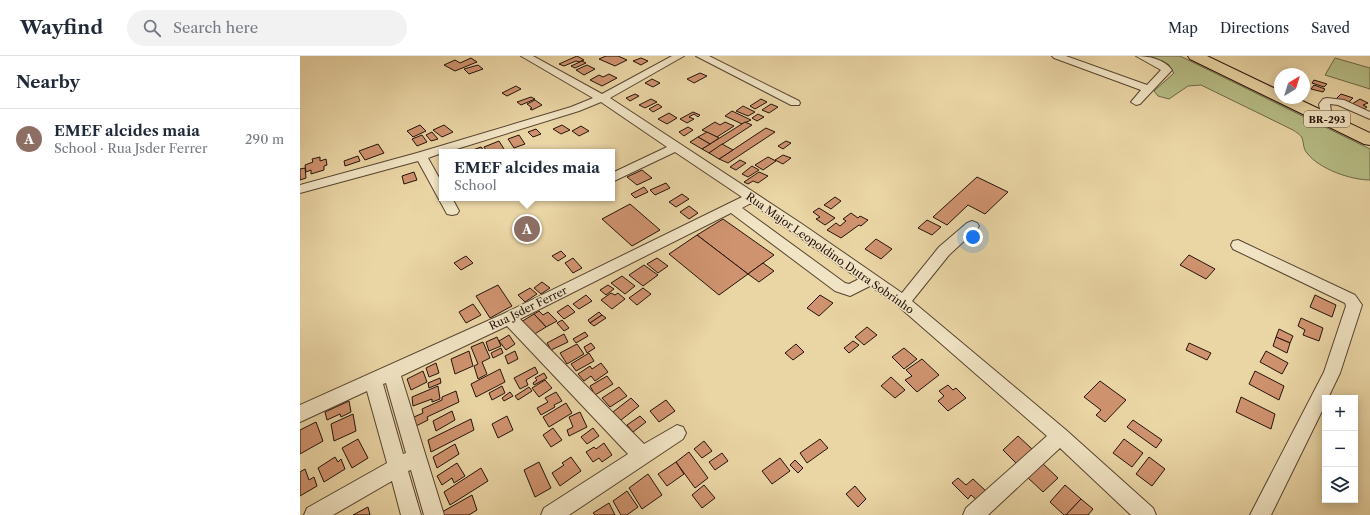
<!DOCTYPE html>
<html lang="en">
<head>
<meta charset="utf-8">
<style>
  body { margin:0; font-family:"Libre Caslon Text",serif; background:#f2f2f3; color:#1f2937 }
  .controls { position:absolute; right:12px; bottom:12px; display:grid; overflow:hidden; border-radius:0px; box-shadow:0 2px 10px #0003 }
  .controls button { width:36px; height:36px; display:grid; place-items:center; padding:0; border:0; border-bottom:1px solid #e0e1e3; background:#fff; color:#1f2937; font:20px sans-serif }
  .compass { position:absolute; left:974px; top:12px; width:36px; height:36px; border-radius:50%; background:#fff; box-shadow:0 2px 10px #0003; rotate:38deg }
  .you { position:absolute; left:673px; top:181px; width:14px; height:14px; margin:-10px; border:3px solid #fff; border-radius:50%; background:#1a73e8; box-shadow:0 0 0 6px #1a73e833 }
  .badge { display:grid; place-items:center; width:26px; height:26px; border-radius:50%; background:#2563eb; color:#fff; font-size:13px; font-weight:700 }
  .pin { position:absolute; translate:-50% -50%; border:2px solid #fff; box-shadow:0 1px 4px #0006 }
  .popup { position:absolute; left:139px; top:93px; width:176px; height:52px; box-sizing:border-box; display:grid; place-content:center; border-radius:0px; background:#fff; filter:drop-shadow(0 1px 3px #0005); font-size:13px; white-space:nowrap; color:#747a83 }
  .popup b { font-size:15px; color:#1f2937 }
  .popup::after { content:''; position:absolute; left:50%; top:100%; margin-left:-8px; border:8px solid transparent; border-top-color:#fff }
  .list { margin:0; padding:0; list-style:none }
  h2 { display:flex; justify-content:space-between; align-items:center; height:52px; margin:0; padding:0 16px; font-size:17px }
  h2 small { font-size:13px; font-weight:400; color:#747a83 }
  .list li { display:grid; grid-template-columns:26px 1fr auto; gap:12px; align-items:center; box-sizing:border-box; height:60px; padding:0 16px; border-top:1px solid #e0e1e3 }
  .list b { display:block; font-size:15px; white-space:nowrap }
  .list p { margin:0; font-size:13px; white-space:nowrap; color:#747a83 }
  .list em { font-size:13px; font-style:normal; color:#747a83 }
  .icon { flex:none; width:22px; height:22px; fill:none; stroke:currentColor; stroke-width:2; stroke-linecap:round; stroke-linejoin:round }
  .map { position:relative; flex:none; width:1070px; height:459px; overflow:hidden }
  header { display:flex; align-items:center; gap:24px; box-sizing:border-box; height:56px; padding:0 20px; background:#fff; border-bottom:1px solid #e0e1e3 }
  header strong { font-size:19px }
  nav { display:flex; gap:22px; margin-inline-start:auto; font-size:14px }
  .search { width:280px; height:36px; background:#f2f2f3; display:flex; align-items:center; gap:10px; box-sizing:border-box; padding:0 14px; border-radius:22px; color:#747a83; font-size:15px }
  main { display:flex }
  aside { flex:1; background:#fff }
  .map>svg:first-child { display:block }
</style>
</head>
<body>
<header>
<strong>Wayfind</strong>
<div class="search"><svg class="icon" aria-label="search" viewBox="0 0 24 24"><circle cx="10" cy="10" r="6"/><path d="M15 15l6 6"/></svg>Search here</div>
<nav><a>Map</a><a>Directions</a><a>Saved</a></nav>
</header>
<main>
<aside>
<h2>Nearby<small></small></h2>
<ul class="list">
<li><span class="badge" style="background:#8d6e63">A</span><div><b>EMEF alcides maia</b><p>School · Rua Jsder Ferrer</p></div><em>290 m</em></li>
</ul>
</aside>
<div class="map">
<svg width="1070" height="459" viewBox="0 0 1070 459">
  <rect width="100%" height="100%" fill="#ead5a5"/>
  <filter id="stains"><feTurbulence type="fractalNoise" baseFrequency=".005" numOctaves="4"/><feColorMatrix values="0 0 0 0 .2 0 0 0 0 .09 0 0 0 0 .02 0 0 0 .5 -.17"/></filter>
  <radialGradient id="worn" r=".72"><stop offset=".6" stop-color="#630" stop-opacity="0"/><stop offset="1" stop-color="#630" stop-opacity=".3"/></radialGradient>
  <g fill="#b7bd86" stroke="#6e6848">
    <path d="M850,0H880L1070,93V124C1051,124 1019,113 1007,97C1003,93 1004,87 1002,82C1001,79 996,76 993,74L901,29L888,30L869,43L858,40L854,35L874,17L868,8Z"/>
    <polygon points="1035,2 1070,12 1070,33 1025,19"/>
  </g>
  <g fill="#cf936f" stroke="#251209">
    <polygon points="277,0 284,4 279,6 276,5 264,10 259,8"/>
    <polygon points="306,0 318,0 327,4 315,10 299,3"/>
    <polygon points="171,2 177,6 155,15 144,9 155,4 160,7"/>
    <polygon points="341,2 348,5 341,9 333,5"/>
    <polygon points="282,5 286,7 275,12 271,10"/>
    <polygon points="178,9 183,13 169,18 164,13"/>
    <polygon points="287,9 295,13 284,19 276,14"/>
    <polygon points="400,17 407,20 394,27 387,23"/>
    <polygon points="309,18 317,22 302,30 290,24 299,19 303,21"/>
    <polygon points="352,23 360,27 353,31 345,27"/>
    <polygon points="1014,24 1027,28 1024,31 1012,27"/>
    <polygon points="1014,29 1025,33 1023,36 1011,33"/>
    <polygon points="216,30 221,33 207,40 202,37"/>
    <polygon points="335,38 339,40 330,45 326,42"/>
    <polygon points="1041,38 1053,42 1048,47 1036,43"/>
    <polygon points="231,41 235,43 221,49 217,46"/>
    <polygon points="351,43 357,46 345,52 339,49"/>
    <polygon points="461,43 467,46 455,53 450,50"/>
    <polygon points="1060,43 1068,47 1063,49 1067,51 1064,53 1052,48"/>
    <polygon points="235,44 242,49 232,54 230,53 232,52 227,48"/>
    <polygon points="358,48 362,51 353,56 349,53"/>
    <polygon points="471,48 478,51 469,57 462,54"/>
    <polygon points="443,50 455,56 448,60 436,55"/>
    <polygon points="432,55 451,64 442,68 425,60"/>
    <polygon points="393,56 400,59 398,61 394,58 389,61 394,63 387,67 380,63"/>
    <polygon points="369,57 377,62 367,68 358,63"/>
    <polygon points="458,58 464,61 457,65 452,62"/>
    <polygon points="415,66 420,69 425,66 434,70 417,81 402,74"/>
    <polygon points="445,66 452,69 409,97 402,93"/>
    <polygon points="120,69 126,75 113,81 107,75"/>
    <polygon points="144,69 153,76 142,81 133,74"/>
    <polygon points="262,69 270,74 261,78 253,73"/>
    <polygon points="281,70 289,75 279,80 272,75"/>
    <polygon points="388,71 393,74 384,80 379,76"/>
    <polygon points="466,72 475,76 428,107 419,103"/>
    <polygon points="236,73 241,78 233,81 228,76"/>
    <polygon points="132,76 138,83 131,85 126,79"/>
    <polygon points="407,76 419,82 410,88 398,81"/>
    <polygon points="122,79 127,86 117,90 112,83"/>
    <polygon points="219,79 225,88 214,92 208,83"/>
    <polygon points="398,81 410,88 402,93 390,86"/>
    <polygon points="199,85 204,93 197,96 187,96 184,91"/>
    <polygon points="486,85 491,87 483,93 478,90"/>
    <polygon points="78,88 84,97 65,104 59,95"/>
    <polygon points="422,88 433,94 419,103 409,97"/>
    <polygon points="181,91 185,96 170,95"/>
    <polygon points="483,99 491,102 483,108 475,104"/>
    <polygon points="58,100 60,105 45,110 44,105"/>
    <polygon points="20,101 20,105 26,103 27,109 24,110 24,114 11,118 11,114 6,116 5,109 13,106 12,103"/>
    <polygon points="468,101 476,105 463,114 455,109"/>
    <polygon points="440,104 446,107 436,114 430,111"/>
    <polygon points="452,110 459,114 448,121 442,118"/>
    <polygon points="5,112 6,122 0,124 0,113"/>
    <polygon points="342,114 352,122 337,129 327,121"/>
    <polygon points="114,116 117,124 104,128 102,120"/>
    <polygon points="459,116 468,120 458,127 453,125 448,128 444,126"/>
    <polygon points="677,121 708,136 685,158 668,149 647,169 633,161"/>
    <polygon points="366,127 370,132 355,139 350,134"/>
    <polygon points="344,131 348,136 335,142 331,138"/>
    <polygon points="382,138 389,143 376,151 369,146"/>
    <polygon points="535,141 541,145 531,153 524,149"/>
    <polygon points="330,148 360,174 332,190 302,163"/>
    <polygon points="389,150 398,157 389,163 380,156"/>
    <polygon points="519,152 535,162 525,169 516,163 520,161 513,156"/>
    <polygon points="551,157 558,162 560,160 568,164 561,170 559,169 541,182 527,174 536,167 540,170 546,165 543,163"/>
    <polygon points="423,163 474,199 448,218 397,179"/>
    <polygon points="627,164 641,171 632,179 618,172"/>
    <polygon points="397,179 448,218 419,239 369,198"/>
    <polygon points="576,183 592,193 581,203 565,193"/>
    <polygon points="261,195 266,200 258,205 252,200"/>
    <polygon points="889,199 915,213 906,223 880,209"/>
    <polygon points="166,200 173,207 161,214 154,207"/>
    <polygon points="273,202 282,212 273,217 265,207"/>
    <polygon points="357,202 368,210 358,217 347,208"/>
    <polygon points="463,207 474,215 459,226 448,218"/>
    <polygon points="344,209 358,219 343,230 329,219"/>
    <polygon points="322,220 335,230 325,238 311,227"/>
    <polygon points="242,226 250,232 241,238 234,232"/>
    <polygon points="198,229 212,250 190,262 176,240"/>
    <polygon points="308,229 314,233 306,239 300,234"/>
    <polygon points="230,232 237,238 225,246 218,239"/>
    <polygon points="343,232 351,238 337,249 329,242"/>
    <polygon points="311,237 315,239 318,237 325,243 312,253 301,244"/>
    <polygon points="286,239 292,245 279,253 273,248"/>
    <polygon points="520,239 533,247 519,260 507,252"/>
    <polygon points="1015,239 1036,249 1032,261 1010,251"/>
    <polygon points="173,248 181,259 166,267 159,256"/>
    <polygon points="268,249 275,256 264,263 257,256"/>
    <polygon points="239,255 243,259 248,256 257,265 246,271 234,258"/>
    <polygon points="299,256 302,259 290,267 288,264"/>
    <polygon points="234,258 246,271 233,279 221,266"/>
    <polygon points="302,259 306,262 294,270 290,267"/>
    <polygon points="1001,262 1023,272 1019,285 1003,279 1005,274 998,270"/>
    <polygon points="262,264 269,272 264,275 257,267"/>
    <polygon points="567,271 577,279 564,289 555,281"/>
    <polygon points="979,273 993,280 990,287 976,281"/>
    <polygon points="285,276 288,280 276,287 273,283"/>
    <polygon points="264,278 268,286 251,294 247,287"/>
    <polygon points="209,279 215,288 206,294 199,285"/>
    <polygon points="197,281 201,290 189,295 186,286"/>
    <polygon points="976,281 990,287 987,297 973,290"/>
    <polygon points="553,285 559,289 549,297 544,292"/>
    <polygon points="183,286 190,302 182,306 187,318 178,323 174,310 178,308 171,291"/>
    <polygon points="291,287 295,292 287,297 284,291"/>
    <polygon points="889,287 911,297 907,304 886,294"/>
    <polygon points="277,288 284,298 267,308 260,297"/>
    <polygon points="496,288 504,296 493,304 485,297"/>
    <polygon points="201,292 203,297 193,302 191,297"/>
    <polygon points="604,292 617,303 604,313 592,301"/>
    <polygon points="169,295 173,310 155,318 151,303"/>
    <polygon points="215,295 218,303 208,308 205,300"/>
    <polygon points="966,295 988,307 982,318 960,306"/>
    <polygon points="289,297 294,305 276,315 271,308"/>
    <polygon points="622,303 639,319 617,336 605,324 612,320 606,314"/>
    <polygon points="136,307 139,317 129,321 126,312"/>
    <polygon points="301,307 308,316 295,325 291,320 284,325 278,318 290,310 292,313"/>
    <polygon points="235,311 238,317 226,324 228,329 220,333 214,322"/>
    <polygon points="200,313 205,326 176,341 171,328"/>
    <polygon points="123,315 127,326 111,334 107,323"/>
    <polygon points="955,315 984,330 979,344 949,328"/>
    <polygon points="244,317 247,322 234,329 233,327 237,324 235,322"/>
    <polygon points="307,320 313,328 295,339 290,330"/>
    <polygon points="591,321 605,334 595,342 581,330"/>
    <polygon points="140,322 141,327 129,332 128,327"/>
    <polygon points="245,324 252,332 239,341 232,332"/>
    <polygon points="800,325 826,344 805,366 796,359 801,354 784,341"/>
    <polygon points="648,329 653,334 656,332 666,342 648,355 638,345 644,340 639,335"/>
    <polygon points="138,330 140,343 132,346 132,343 113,350 112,341"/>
    <polygon points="202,330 205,337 192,344 189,337"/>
    <polygon points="229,331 232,335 218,344 215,340"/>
    <polygon points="319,331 327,340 310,351 302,342"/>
    <polygon points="156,335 159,346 127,361 128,364 116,370 114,361 123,357 122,353 142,344 142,341"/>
    <polygon points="210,336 213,340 204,345 202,342"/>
    <polygon points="256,336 262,345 254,349 255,351 241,359 237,352 248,346 245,342"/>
    <polygon points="941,341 975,358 971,373 936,356"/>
    <polygon points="331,342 339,350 321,364 313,356"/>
    <polygon points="366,344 375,355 359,366 350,355"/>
    <polygon points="49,345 51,356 41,361 40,358 27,364 25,356"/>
    <polygon points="266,347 272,357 249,371 243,361"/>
    <polygon points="152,355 155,364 136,375 133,365"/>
    <polygon points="280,356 287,371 269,380 267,374 273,371 269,361"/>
    <polygon points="53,358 56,375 34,385 31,368"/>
    <polygon points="207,360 213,374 198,382 192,368"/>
    <polygon points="340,360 346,366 333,376 327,369"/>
    <polygon points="171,363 174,374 131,396 128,384"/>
    <polygon points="833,364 862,384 856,392 827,371"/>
    <polygon points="16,366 23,385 0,398 0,374"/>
    <polygon points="253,372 262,384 251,391 243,379"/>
    <polygon points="293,372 299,380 287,388 281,381"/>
    <polygon points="718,380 732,393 717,408 703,394"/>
    <polygon points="58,383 68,402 52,412 42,392"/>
    <polygon points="520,383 528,392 507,407 500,397"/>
    <polygon points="824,383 843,397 832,411 813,397"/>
    <polygon points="404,385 412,395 402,402 394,393"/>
    <polygon points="304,387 312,399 302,406 299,402 293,406 286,396 294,391 296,393"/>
    <polygon points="155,388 159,398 137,412 133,401"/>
    <polygon points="389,396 408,422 395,432 376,406"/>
    <polygon points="422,397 428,405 415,414 409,406"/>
    <polygon points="35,401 38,406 41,403 45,413 24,426 18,412"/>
    <polygon points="271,401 281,415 260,430 252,417 264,409 262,407"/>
    <polygon points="849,401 865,413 852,430 836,418"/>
    <polygon points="480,402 490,415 472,428 462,415"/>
    <polygon points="495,404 503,412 498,417 490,409"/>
    <polygon points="239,406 251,432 235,441 224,414"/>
    <polygon points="376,406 384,418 367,430 358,418"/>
    <polygon points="741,406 758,422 743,436 726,420"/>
    <polygon points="157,407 165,420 154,427 152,422 142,429 137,420"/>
    <polygon points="181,412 188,425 150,449 144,436"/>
    <polygon points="5,413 9,424 14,421 17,430 0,440 0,416"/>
    <polygon points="348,418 362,439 342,453 329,432"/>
    <polygon points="658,422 666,429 673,423 687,436 678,445 671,439 668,443 652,427"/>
    <polygon points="404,429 415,442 402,452 392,439"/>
    <polygon points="765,429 781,443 766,459 764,459 750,446"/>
    <polygon points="555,430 566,443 558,451 546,438"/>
    <polygon points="327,435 338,451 327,459 321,459 313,445"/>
    <polygon points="172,439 177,454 169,459 143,459 142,456"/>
    <polygon points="781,443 793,453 788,459 766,459"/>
    <polygon points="309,447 315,459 295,459 293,457"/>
    <polygon points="68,451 70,459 53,459"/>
  </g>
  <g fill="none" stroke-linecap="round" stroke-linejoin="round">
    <g stroke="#564330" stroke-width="2">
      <g id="minor">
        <path d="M221,0H233L302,38L372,0H384L310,42L502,168L602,237L639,191L667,167L672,165L677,167L679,170L677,173L649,199L612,245L766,374L853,452L856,459H831L760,392L688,459H663L666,452L747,380L598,250L570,230L550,240L535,235L431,157L220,263L344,388L377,369L383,371L386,377L383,383L269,459H241L244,452L328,398L207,270L101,320L144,459H124L111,414L108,415L121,459H101L92,425L33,459H4L7,452L87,407L67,335L0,366V349L203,258L442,141L375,96L312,126V117L367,91L301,46L279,55L147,96H142V97L128,102L142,127V142H152L159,155L157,158L152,159L147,158L118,105L0,137V129L117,97L271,51L293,42ZM451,147L559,223L549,228L545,227L442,152ZM86,327L106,397L103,398L83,328Z"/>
        <polygon points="396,0 409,0 499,45 500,47 499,49 491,49"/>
        <path d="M752,0H766L847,29L861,14L836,0C849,0 864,3 872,14L840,48L836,49L831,46L841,34L754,2Z"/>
        <polygon points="1027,42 1044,44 1070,56 1070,63 1038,49 1030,48 1032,63 1030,65 1022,65 1019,48 1023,43"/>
        <polygon points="938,184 1055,239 1062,249 1040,317 1028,342 1025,342 1025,349 971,459 950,459 1024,316 1046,250 1045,247 933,193 931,189 933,185"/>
      </g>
    </g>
    <g stroke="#251209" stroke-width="2">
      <polygon id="highway" points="888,0 907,0 980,35 980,42 996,42 1070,77 1070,89 1064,88 890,3"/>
    </g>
    <use href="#minor" fill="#f1e4c4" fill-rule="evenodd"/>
    <use href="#highway" fill="#ead5a5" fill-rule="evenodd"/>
  </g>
  <g text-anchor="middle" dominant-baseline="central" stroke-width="3" stroke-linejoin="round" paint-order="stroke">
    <rect fill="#f1e4c4" stroke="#625141" stroke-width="1" x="1004" y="55" width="46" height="16" rx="3"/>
    <g font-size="10" font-weight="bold" fill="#251209">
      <text x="1027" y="63">BR-293</text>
    </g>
    <g font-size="11" fill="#251209" stroke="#f1e4c4">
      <text transform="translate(530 197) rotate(35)">Rua Major Leopoldino Dutra Sobrinho</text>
      <text transform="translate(228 252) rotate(-26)">Rua Jsder Ferrer</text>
    </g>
  </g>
  <rect width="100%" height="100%" filter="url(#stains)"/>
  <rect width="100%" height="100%" fill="url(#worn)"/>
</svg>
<div class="controls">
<button>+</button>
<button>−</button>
<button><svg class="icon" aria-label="layers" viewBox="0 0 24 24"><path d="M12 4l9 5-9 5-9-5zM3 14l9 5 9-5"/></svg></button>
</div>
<svg class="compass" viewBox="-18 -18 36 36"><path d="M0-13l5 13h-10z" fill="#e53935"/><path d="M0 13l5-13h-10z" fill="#747a83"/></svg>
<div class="you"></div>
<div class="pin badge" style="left:227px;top:173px;background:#8d6e63">A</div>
<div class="popup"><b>EMEF alcides maia</b>School</div>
</div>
</main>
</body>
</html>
